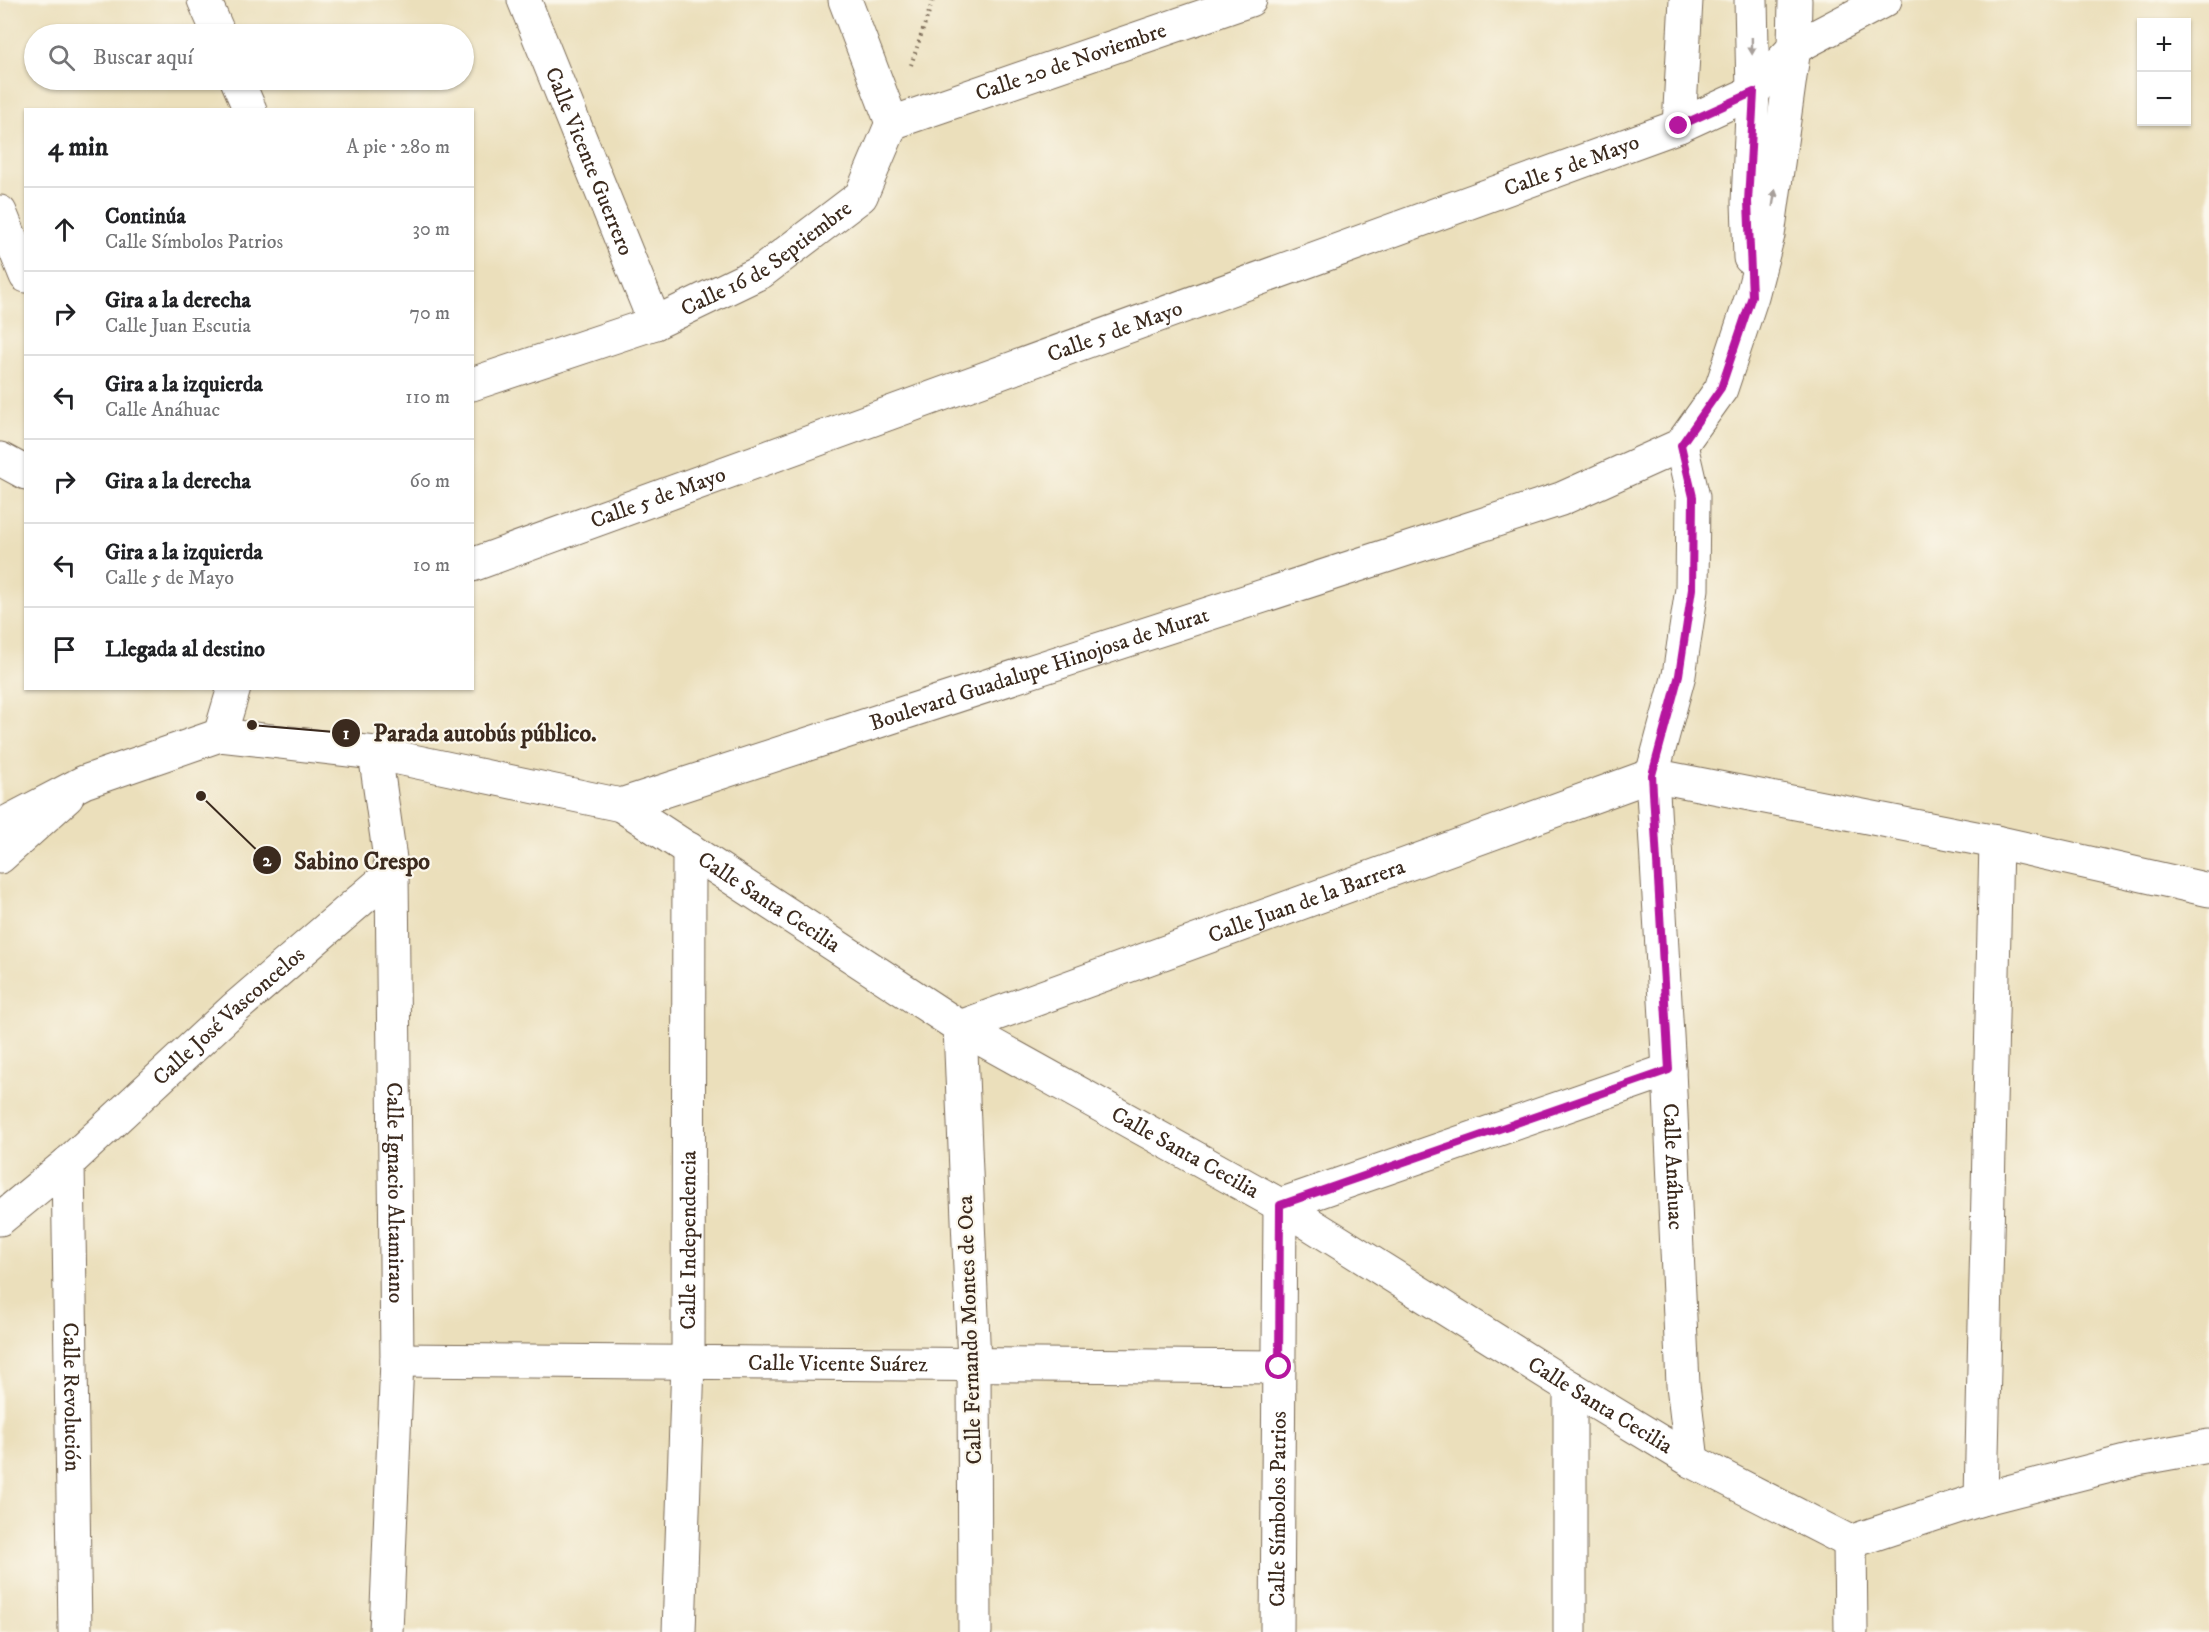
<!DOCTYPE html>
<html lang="es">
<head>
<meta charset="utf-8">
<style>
  body { margin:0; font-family:"IM FELL DW Pica",serif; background:#f6f6f6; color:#202124 }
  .controls { position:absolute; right:18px; top:18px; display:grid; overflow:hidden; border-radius:0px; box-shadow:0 2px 4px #0004 }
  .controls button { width:54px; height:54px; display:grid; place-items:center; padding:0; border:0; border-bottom:2px solid #e0e0e0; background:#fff; color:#202124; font:30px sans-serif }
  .stop { position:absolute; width:18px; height:18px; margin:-14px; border:4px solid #b5179e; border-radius:50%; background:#fff }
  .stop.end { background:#b5179e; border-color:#fff; box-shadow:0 2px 6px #0008 }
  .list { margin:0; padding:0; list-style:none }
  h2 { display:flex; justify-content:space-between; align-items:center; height:78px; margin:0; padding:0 24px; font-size:26px }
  h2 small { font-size:20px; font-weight:400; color:#757577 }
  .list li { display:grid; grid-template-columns:39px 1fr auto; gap:18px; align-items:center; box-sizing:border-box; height:84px; padding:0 24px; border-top:2px solid #e0e0e0 }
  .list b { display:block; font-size:22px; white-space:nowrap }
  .list p { margin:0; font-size:20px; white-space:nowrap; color:#757577 }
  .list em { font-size:20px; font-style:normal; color:#757577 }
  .icon { flex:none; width:33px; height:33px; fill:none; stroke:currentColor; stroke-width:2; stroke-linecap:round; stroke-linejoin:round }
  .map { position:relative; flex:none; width:2209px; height:1632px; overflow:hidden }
  .search { position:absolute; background:#fff; box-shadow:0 2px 4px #0004; left:24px; top:24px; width:450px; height:66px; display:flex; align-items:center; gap:15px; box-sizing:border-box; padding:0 21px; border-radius:33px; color:#757577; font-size:22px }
  .panel { position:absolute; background:#fff; box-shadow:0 2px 4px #0004; left:24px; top:108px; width:450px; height:582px; border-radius:0px }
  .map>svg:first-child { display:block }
</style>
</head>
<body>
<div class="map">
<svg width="2209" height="1632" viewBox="0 0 2209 1632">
  <rect width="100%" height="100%" fill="#fbf7ec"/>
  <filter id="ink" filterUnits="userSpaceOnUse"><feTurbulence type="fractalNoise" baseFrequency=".0167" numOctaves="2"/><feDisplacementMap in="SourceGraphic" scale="12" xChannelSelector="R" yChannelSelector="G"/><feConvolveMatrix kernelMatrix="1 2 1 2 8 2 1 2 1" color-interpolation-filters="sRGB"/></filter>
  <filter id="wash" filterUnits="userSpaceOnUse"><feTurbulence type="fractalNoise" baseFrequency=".008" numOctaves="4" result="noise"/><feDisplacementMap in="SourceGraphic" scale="24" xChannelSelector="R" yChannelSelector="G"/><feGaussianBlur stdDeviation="1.35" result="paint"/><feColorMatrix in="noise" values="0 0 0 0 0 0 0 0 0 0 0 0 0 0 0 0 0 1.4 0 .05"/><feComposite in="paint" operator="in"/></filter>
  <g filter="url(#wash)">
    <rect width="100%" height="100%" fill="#ebdfbb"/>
  </g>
  <g filter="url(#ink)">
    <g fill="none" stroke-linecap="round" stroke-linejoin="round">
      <g stroke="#796955" stroke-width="35">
        <g id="minor">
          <polyline points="204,0 219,34"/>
          <path id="s1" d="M524,0L655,323"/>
          <polyline points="845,0 892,123"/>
          <polyline points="237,80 250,110"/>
          <path id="s2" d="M892,123L1250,0"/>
          <polyline points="1679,126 1686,0"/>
          <polyline points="0,212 26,276"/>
          <path id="s3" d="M472,384L655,323L761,272L861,196L892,123"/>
          <path id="s4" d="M1681,445L1693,497L1692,589L1679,675L1652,775L1669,1070L1683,1385L1692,1461"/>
          <polyline points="0,459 26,473"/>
          <path id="s5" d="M472,565L1679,126L1753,92L1794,48L1885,0"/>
          <polyline points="220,735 234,688"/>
          <path id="s6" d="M375,753L392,873L397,1360L386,1632"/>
          <path id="s7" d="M621,805L960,1027L1280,1205L1570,1387L1692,1461L1850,1542"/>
          <polyline points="0,857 67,797"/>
          <path id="s8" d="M68,1163L75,1632"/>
          <path id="s9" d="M0,1219L68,1163L234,1009L392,873"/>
          <path id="s10" d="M397,1360L1279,1367"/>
          <polyline points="1981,1499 1996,842"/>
          <polyline points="1850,1542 1981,1499 2137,1459 2209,1446"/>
          <polyline points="1850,1542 1851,1632"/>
          <path id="s11" d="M679,1632L688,1362L689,849"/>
          <path id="s12" d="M975,1632L974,1364L960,1027L1652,775L1996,842L2209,890"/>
          <path id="s13" d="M1277,1632L1280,1205L1669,1070"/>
          <polyline points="1570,1632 1570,1387"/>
        </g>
      </g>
      <g stroke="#796955" stroke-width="35">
        <g id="major">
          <polyline points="1750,258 1748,202 1753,92 1751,0"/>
          <path id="s14" d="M0,826L84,782L220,735L375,753L621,805L1561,499L1681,445L1721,389L1752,296L1768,235L1794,48L1795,0"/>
        </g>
      </g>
      <polyline stroke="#796955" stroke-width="4" stroke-dasharray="1.5 4.5" stroke-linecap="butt" points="911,65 933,0"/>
      <use href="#minor" stroke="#fff" stroke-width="33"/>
      <use href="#major" stroke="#fff" stroke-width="33"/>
    </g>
    <defs><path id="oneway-solid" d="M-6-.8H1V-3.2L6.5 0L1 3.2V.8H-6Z" transform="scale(1.5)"/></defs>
    <g fill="#a79f9a">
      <use href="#oneway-solid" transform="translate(1752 46) rotate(89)"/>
      <use href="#oneway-solid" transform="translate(1774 198) rotate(-81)"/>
    </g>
  </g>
  <g fill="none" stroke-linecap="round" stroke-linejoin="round" filter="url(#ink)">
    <polyline stroke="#b5179e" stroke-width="8" points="1279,1367 1280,1205 1669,1070 1652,775 1679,675 1692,589 1693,497 1681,445 1721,388 1752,296 1748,202 1754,92 1679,126"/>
  </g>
  <g text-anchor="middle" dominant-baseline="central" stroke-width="4.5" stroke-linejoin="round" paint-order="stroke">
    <g font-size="22" fill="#3b2a1e" stroke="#fbf7ec">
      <text stroke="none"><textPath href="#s2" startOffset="189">Calle 20 de Noviembre</textPath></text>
      <text stroke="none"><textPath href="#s1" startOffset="174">Calle Vicente Guerrero</textPath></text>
      <text stroke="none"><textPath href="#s5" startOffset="1170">Calle 5 de Mayo</textPath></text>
      <text stroke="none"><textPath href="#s3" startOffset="322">Calle 16 de Septiembre</textPath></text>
      <text stroke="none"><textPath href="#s5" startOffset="684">Calle 5 de Mayo</textPath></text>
      <text stroke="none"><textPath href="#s5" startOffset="198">Calle 5 de Mayo</textPath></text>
      <text stroke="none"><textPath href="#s14" startOffset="1086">Boulevard Guadalupe Hinojosa de Murat</textPath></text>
      <text stroke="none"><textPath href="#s12" startOffset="974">Calle Juan de la Barrera</textPath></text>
      <text stroke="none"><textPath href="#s7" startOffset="177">Calle Santa Cecilia</textPath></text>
      <text stroke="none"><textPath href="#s9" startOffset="306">Calle José Vasconcelos</textPath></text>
      <text stroke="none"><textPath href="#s7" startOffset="663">Calle Santa Cecilia</textPath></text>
      <text stroke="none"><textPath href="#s4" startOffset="728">Calle Anáhuac</textPath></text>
      <text stroke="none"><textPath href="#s6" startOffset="441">Calle Ignacio Altamirano</textPath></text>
      <text stroke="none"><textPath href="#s11" startOffset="392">Calle Independencia</textPath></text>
      <text transform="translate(970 1330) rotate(-92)">Calle Fernando Montes de Oca</text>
      <text stroke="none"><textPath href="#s10" startOffset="441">Calle Vicente Suárez</textPath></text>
      <text stroke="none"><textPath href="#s8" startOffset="234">Calle Revolución</textPath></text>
      <text stroke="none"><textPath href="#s7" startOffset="1149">Calle Santa Cecilia</textPath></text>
      <text stroke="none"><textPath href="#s13" startOffset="123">Calle Símbolos Patrios</textPath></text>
    </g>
  </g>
  <path fill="none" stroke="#3b2a1e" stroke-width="2" d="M252 725L346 733M201 796L267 860"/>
  <g fill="#3b2a1e" stroke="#fbf7ec" stroke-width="2">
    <circle cx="252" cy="725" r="6"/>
    <circle cx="201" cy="796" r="6"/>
    <circle cx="346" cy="733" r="15"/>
    <circle cx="267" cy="860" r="15"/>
  </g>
  <g font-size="18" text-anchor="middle" font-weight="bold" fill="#fff">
    <text x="346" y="739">1</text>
    <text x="267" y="866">2</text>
  </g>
  <g font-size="24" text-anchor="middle" font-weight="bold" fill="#3b2a1e" stroke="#fbf7ec" stroke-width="4.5" stroke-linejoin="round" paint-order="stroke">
    <text x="485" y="741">Parada autobús público.</text>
    <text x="362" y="869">Sabino Crespo</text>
  </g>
</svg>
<div class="controls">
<button>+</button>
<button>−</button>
</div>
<div class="stop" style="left:1279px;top:1367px"></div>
<div class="stop end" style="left:1679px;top:126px"></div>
<div class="search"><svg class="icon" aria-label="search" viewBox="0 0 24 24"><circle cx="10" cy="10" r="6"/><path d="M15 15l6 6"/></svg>Buscar aquí</div>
<section class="panel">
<h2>4 min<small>A pie · 280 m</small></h2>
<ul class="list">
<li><svg class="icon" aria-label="ahead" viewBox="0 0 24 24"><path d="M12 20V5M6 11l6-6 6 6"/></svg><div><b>Continúa</b><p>Calle Símbolos Patrios</p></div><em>30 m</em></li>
<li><svg class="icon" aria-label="right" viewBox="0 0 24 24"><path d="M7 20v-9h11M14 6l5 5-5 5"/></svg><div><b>Gira a la derecha</b><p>Calle Juan Escutia</p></div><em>70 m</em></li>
<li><svg class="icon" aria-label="left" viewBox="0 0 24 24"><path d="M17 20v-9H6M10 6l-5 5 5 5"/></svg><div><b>Gira a la izquierda</b><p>Calle Anáhuac</p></div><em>110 m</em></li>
<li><svg class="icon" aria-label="right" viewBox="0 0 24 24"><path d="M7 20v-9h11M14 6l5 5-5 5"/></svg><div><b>Gira a la derecha</b></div><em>60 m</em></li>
<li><svg class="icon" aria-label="left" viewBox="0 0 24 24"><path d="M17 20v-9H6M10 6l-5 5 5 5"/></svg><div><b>Gira a la izquierda</b><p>Calle 5 de Mayo</p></div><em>10 m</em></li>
<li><svg class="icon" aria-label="arrive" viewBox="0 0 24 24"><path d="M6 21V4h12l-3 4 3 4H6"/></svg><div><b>Llegada al destino</b></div></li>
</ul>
</section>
</div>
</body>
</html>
